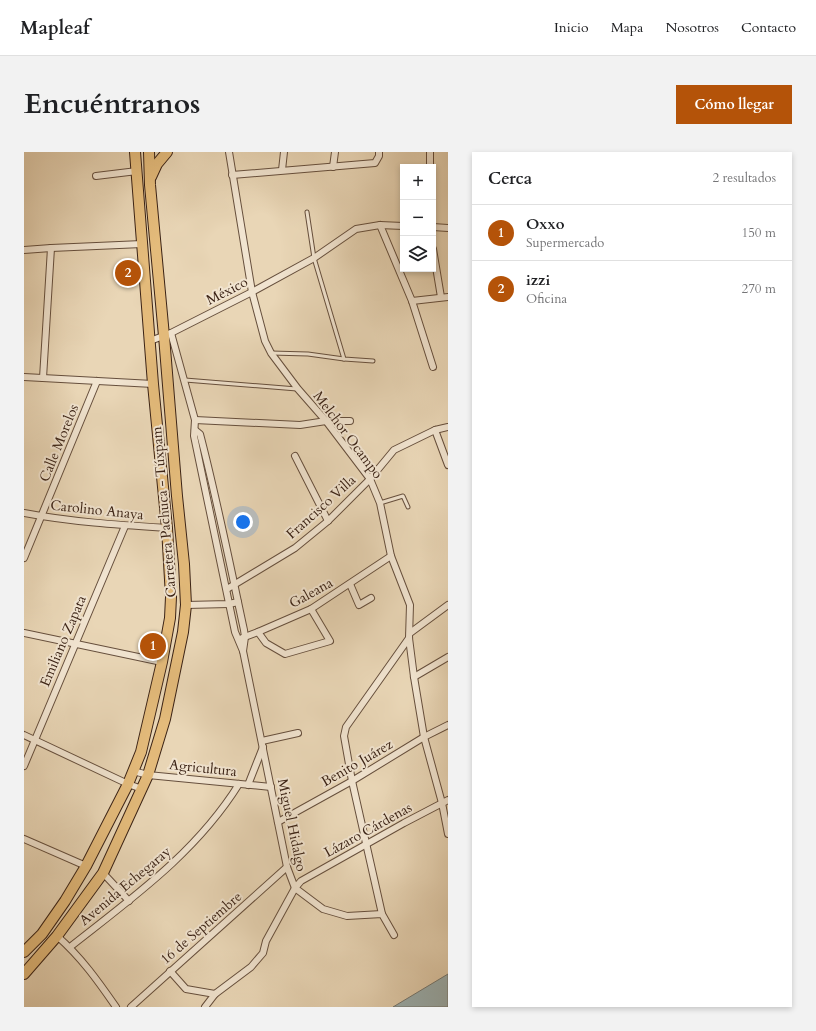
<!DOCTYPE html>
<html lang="es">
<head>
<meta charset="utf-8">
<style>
  body { margin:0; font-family:Cardo,serif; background:#f2f2f2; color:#202124 }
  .controls { position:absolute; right:12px; top:12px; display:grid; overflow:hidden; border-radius:0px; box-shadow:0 2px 6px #0003 }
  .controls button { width:36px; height:36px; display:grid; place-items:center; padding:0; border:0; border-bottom:1px solid #e0e0e0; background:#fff; color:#202124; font:20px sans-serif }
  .you { position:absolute; left:219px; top:370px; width:14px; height:14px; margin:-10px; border:3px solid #fff; border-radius:50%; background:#1a73e8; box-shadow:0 0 0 6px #1a73e833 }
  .badge { display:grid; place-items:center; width:26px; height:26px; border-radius:50%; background:#b45309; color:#fff; font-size:13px; font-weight:700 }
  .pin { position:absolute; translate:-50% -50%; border:2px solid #fff; box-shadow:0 1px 4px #0006 }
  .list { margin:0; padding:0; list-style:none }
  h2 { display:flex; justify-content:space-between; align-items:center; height:52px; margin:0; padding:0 16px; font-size:17px }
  h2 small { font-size:13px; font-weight:400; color:#757577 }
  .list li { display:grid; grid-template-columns:26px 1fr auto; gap:12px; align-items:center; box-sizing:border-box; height:56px; padding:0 16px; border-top:1px solid #e0e0e0 }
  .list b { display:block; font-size:15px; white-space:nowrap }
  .list p { margin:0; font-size:13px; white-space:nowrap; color:#757577 }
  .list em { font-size:13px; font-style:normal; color:#757577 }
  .icon { flex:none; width:22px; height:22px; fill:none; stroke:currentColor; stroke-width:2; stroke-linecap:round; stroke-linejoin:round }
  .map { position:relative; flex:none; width:424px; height:855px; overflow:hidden; border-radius:0px }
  header { display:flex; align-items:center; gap:24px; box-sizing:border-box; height:56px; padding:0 20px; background:#fff; border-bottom:1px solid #e0e0e0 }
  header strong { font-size:19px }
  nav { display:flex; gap:22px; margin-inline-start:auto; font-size:14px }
  .intro { display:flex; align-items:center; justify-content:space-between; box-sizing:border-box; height:96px; padding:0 24px }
  h1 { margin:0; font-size:28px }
  .button { padding:10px 18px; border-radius:0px; background:#b45309; color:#fff; font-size:14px; font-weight:700 }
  main { display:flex; gap:24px; padding:0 24px }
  aside { flex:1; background:#fff; border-radius:0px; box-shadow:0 2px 6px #0003 }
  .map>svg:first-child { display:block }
</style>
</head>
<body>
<header>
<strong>Mapleaf</strong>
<nav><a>Inicio</a><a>Mapa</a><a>Nosotros</a><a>Contacto</a></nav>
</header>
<div class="intro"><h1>Encuéntranos</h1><a class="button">Cómo llegar</a></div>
<main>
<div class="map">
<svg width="424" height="855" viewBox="0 0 424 855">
  <rect width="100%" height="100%" fill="#e9d6b6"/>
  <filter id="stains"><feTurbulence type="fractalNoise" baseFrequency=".005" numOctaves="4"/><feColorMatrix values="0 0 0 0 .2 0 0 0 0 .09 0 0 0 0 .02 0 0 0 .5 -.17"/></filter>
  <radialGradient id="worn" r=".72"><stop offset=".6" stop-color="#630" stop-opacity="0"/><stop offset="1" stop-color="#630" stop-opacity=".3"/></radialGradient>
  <polygon fill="#9db6b9" stroke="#757b77" points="424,822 424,855 369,855"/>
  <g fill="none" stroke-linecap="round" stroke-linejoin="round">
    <g stroke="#664f3d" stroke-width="5">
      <g id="lane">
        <polyline points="283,60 290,106 320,207"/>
        <polyline points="247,201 284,202 320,207 349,209"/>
        <polyline points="161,228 273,237"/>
        <polyline points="356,351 379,344 384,355"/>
      </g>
    </g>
    <g stroke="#664f3d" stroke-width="8">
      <g id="street">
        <polyline points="205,0 228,140 241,189 247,201 274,237 302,269 346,327 356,351 367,404 386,453 385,486 390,525 400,585 418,651 424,682"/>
        <polyline points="309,15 311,0"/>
        <polyline points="406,15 406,0"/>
        <polyline points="258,18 260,0"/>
        <polyline points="208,23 351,11 355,4 355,0"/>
        <polyline points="72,24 113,19"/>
        <polyline points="356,73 388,149 409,215"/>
        <polyline points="409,75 424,76"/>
        <polyline points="409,97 417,145"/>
        <polyline points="0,98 27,96 118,92"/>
        <polyline points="388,149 424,145"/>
        <polyline points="147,181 171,268 170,284 211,480 219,499 263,715 271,736 299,757 323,764 358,762 370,783"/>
        <polyline points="126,189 147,181 228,140 290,106 332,77 356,73 379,74"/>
        <polyline points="0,225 129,232"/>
        <polyline points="19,226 27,96"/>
        <polyline points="171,268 276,273 302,269 326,269"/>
        <path d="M171,278L176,282C193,347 206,413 220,478L221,485L219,499"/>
        <polyline points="411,278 424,313"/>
        <polyline points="271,304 304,369"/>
        <path d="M0,361C47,370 96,373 143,376"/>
        <polyline points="0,406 73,229"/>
        <polyline points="326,432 335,453 347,446"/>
        <polyline points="203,437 271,396 304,369 346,327 370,298 411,278 424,275"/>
        <polyline points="162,453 205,452 214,450"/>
        <polyline points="234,480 242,491 261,502 306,489 287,457"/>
        <polyline points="0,481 138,510"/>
        <polyline points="386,481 424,453"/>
        <polyline points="218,486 234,480 287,457 367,404"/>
        <polyline points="390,525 424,505"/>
        <polyline points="0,583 104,632 118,637"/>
        <polyline points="238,589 274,581"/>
        <polyline points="0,614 101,374"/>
        <polyline points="109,619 124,623 247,635"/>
        <polyline points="224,633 239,595"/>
        <polyline points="254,670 328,629 400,585 424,573"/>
        <polyline points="0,687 62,714"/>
        <polyline points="79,721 105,749"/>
        <polyline points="358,762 328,629 320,584 322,575 385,486"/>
        <path d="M33,784C57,805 74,829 92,855"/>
        <path d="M46,795C108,746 172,701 215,632"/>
        <polyline points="146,819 162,837 191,842 181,855"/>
        <polyline points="191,842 227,815 239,801 242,789 271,736 277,729 380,671 424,648"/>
        <polyline points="107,855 263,715"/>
      </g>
    </g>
    <g stroke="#3a2215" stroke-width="12">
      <g id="primary">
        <polyline points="127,25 133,12 143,0"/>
        <polyline points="0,800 18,782 41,749 62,714 104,632 117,600 138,510 146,466 147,445 143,376 129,232 111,0"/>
        <polyline points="0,822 33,784 79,721 124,623 141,567 159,480 162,453 160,412 153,344 140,184 126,33 125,0"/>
      </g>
    </g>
    <use href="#lane" stroke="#f1e4d0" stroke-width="3"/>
    <use href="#street" stroke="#f1e4d0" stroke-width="6"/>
    <use href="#primary" stroke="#e4bb7b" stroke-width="10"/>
  </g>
  <g text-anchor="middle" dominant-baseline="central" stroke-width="4" stroke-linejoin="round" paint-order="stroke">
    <g font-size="14" fill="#3a2215" stroke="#f1e4d0">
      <text transform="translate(203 139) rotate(-27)">México</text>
      <text transform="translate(324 283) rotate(53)">Melchor Ocampo</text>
      <text transform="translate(35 291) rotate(-68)">Calle Morelos</text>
      <text transform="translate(297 355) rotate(-42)">Francisco Villa</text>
      <text transform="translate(73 358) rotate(6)">Carolino Anaya</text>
      <text transform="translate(140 360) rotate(-95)">Carretera Pachuca - Túxpam</text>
      <text transform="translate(287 441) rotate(-29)">Galeana</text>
      <text transform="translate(39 489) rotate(-67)">Emiliano Zapata</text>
      <text transform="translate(333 611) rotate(-30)">Benito Juárez</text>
      <text transform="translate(179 616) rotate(6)">Agricultura</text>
      <text transform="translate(268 673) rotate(78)">Miguel Hidalgo</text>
      <text transform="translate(344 678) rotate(-29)">Lázaro Cárdenas</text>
      <text transform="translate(101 734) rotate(-40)">Avenida Echegaray</text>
      <text transform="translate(177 776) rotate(-41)">16 de Septiembre</text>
    </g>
  </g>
  <rect width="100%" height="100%" filter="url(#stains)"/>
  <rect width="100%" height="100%" fill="url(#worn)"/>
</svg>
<div class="controls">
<button>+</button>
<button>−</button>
<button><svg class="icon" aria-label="layers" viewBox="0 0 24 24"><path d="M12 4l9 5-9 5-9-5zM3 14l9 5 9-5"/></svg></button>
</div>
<div class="you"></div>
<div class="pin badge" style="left:129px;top:494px">1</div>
<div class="pin badge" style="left:104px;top:121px">2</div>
</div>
<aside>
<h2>Cerca<small>2 resultados</small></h2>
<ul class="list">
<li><span class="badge">1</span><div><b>Oxxo</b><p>Supermercado</p></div><em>150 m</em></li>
<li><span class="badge">2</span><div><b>izzi</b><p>Oficina</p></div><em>270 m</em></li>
</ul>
</aside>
</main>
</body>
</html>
